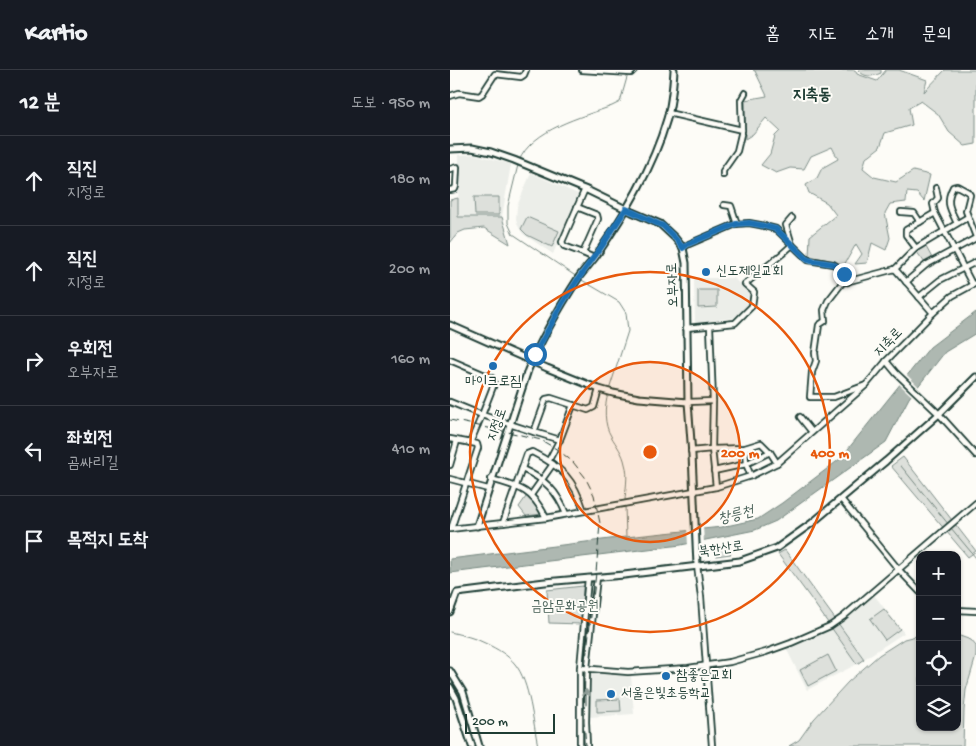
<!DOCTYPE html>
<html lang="ko">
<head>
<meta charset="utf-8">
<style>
  body { margin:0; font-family:"Gochi Hand","Poor Story",sans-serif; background:#20242c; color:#f1f3f6 }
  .controls { position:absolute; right:15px; bottom:15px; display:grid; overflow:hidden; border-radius:10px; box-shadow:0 1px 4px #0004 }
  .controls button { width:45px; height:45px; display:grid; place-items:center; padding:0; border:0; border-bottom:1px solid #363941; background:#171b24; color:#f1f3f6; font:25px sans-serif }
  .scale { position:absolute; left:15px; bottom:12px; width:90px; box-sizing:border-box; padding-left:5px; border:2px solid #1f3d34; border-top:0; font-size:14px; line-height:18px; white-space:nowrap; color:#1f3d34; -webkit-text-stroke:4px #fdfcf7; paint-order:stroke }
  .stop { position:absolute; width:15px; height:15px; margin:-11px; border:4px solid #1f6fb2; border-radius:50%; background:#fff }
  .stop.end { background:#1f6fb2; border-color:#fff; box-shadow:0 1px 5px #0008 }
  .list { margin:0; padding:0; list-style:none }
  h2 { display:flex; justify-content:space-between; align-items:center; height:65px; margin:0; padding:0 20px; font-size:21px }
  h2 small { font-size:16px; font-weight:400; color:#9ea1a6 }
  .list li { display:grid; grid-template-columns:32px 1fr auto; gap:15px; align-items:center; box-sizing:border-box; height:90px; padding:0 20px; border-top:1px solid #363941 }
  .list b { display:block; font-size:19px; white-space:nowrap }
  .list p { margin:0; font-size:16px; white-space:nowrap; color:#9ea1a6 }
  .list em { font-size:16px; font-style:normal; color:#9ea1a6 }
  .icon { flex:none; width:28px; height:28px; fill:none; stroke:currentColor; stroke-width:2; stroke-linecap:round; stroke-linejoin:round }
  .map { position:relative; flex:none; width:526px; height:676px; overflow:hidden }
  header { display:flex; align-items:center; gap:30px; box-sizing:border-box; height:70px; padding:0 25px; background:#171b24; border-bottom:1px solid #363941 }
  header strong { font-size:24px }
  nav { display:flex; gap:28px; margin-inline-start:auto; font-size:18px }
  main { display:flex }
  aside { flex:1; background:#171b24 }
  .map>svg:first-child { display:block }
</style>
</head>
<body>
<header>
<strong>Kartio</strong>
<nav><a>홈</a><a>지도</a><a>소개</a><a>문의</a></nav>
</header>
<main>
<aside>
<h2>12 분<small>도보 · 950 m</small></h2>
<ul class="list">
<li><svg class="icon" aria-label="ahead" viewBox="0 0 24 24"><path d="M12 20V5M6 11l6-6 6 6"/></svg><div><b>직진</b><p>지정로</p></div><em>180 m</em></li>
<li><svg class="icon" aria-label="ahead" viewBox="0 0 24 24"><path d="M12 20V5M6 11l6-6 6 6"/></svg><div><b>직진</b><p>지정로</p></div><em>200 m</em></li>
<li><svg class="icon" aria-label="right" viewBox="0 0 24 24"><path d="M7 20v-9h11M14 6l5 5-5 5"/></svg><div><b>우회전</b><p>오부자로</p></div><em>160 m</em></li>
<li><svg class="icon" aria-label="left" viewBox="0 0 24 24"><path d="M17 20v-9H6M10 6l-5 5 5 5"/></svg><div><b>좌회전</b><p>곰싸리길</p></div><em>410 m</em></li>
<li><svg class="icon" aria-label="arrive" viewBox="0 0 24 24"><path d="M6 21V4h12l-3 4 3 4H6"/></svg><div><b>목적지 도착</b></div></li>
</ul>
</aside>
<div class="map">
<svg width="526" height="676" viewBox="0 0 526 676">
  <rect width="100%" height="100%" fill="#fdfcf7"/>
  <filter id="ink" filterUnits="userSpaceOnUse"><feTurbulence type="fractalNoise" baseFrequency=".02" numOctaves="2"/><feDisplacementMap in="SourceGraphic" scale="10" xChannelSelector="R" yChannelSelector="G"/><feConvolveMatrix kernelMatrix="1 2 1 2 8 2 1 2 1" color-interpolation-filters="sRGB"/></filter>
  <g filter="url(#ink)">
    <g fill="#eceee9">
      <polygon points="22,84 31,86 61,94 52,147 8,147 9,85"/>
      <polygon points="81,103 128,124 103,184 73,164 69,158 66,149 67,136"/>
      <polygon points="244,208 284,208 300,225 299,235 283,248 245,253"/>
      <polygon points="424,525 454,563 414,589 389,554"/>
      <polygon points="382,558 407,594 357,620 336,578"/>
      <polygon points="139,603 181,605 184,644 139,647"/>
    </g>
    <g fill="#dde0db" stroke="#7e8e88">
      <polygon points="303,0 405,0 407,4 427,11 436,0 449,0 477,10 474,22 495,0 526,0 526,74 515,76 499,62 488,44 471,31 459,38 462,55 435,63 430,77 416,88 413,98 424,107 446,112 463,101 480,105 474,131 467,123 457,122 456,132 440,134 435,143 440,168 436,180 422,173 417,193 405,194 412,184 406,174 393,197 375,189 359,186 360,166 386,145 377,133 359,123 356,115 367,108 372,98 388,89 382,77 361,86 354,99 340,98 326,103 311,95 320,84 325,66 330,61 316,48 303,64 295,69 295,30 317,26 305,1"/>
      <path d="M408,0H431V3C422,7 415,8 408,0Z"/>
      <polygon points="24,127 49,127 49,145 25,145"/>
      <polygon points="8,128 8,147 52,147 60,174 34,158 15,160 8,163 0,173 0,130"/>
      <polygon points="77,147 109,161 102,177 77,165 71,159"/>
      <polygon points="475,175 482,188 475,193 466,181"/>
      <polygon points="248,220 267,220 267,237 248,238"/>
      <polygon points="453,387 526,481 518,487 441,396"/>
      <polygon points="78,424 83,430 92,444 76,446 69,437"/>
      <polygon points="280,477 281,484 266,486 265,478"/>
      <polygon points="335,480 414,589 407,594 359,526 328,484"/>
      <polygon points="133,516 131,554 99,553 97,520"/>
      <polygon points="434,539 450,559 435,570 420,549"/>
      <polygon points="470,565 470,657 507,657 507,565 521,570 526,576 526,586 516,620 514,640 513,676 339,676 349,670 364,649 398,612 429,585 454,569"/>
      <polygon points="378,585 386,601 358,616 350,600"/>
      <polygon points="170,629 171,641 147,642 147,630"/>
    </g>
    <polygon fill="#aeb8b1" stroke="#75877f" points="526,242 526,263 495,282 459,328 436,372 326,451 305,460 231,475 0,503 0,489 176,467 272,457 308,449 332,433 390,389 480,277"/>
    <g fill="#fdfcf7">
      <polygon points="456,304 470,318 463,327 448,313"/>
      <polygon points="253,456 254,473 238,476 237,458"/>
    </g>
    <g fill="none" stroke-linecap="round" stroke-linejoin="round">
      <g stroke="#75877f" stroke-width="1">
        <path d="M69,91C82,59 132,47 162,36L170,32L178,4"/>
        <polyline points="68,95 58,136 58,153 63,164 127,207"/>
        <polyline points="130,209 169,232 176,243 178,261 159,320"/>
        <path d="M158,324C154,337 154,355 161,366C166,375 173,383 175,394C179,406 175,420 175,432"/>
        <polyline points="451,396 499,455"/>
        <polyline points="175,436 176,467"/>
        <polyline points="501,458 526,488"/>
        <path d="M0,562C12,565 26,568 37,574C47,579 58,585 65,594C80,612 83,653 88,676"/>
      </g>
      <g stroke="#1f3d34" stroke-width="8">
        <g id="minor">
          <polyline points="132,0 181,3 184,0"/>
          <polyline points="0,26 9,23 29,26 32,24 45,4 71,7 74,5 76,0"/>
          <polyline points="218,43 292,60"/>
          <polyline points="0,99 7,97 6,116 5,119 0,120"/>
          <polyline points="273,105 273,101 287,81 292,60 291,30 295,23"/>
          <polyline points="486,118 488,128 483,134 485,143 522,214"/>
          <polyline points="135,119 112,172 114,176 133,183 144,188"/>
          <polyline points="274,135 281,136 286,151 286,154"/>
          <polyline points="127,137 147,145 148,149 133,183"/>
          <polyline points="451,142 464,143 470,152"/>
          <path d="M507,153C500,139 495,132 503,117L507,116L518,122L520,125L516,141L526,167"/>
          <polyline points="233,178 239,174 286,154 299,153 310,155 326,159 358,190 383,194 391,199 398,212"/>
          <polyline points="466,178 456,165 456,160 485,143"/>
          <polyline points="445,199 392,213 378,231 374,240 375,251 369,255 365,283 366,291 362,302 360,327 384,327 416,315 438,289 483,243 502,226 526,213"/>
          <polyline points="456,212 476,195 526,168"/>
          <polyline points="469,227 490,210 526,192"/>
          <polyline points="483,243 445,199 466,178 518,147"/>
          <polyline points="260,256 263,331 262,379 266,417"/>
          <polyline points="236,258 285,253 302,236 304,222 295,214 332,184 342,175 336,155 342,148"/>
          <polyline points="0,290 42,308 44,314 32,345 0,332"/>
          <polyline points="436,291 446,303 489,344 526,385"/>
          <polyline points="238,332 263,331"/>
          <polyline points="350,347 362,362"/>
          <polyline points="84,362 110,370"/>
          <polyline points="0,369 27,374 28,378 1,459"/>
          <polyline points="20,373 32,345 84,362 96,329 101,328 138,340 144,337 149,319"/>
          <polyline points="295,378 296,394 301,406"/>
          <polyline points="241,381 262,379 295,378 311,373 320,382 327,393"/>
          <polyline points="99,390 111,367 123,335"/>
          <polyline points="0,395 7,371"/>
          <path d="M72,399C95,409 107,421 116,444"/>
          <polyline points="264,401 296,394 320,382"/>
          <polyline points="0,409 38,419"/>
          <path d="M41,409C70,417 83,420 96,448"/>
          <polyline points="81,425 103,394"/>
          <polyline points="391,429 449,500 470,522"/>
          <path d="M53,453L77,384L82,382C112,397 124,409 134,441"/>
          <polyline points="0,459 96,448 266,417 301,406 327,393 416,315"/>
          <polyline points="247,495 251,527 262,676"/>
          <polyline points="507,540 526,541"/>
          <polyline points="130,598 178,602 238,598 280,592 316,582 341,573 380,556 393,547 526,433"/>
          <polyline points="130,676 130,598 138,508"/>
          <polyline points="137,676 136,652 137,598 147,507"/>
        </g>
      </g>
      <g stroke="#1f3d34" stroke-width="9">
        <g id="major">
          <polyline points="0,79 22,78 41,82 64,90 139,121 182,142 210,154 225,168 233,178 236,193 238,332 242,385 247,495"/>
          <polyline points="0,255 97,298 149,319 163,323 189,328 238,332"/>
          <path d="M27,456L78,300C91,269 111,235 129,207C134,200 141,193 146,186C175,144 203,98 217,49C222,33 223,16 224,0"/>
          <polyline points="0,542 7,523 95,512 174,505 290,491 327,478 362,453 436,391 489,344 526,307"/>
          <polyline points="0,601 13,622 29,676"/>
          <polyline points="0,617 6,628 22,676"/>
        </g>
      </g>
      <use href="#minor" stroke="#fdfcf7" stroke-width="4.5"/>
      <use href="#major" stroke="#fdfcf7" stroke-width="5"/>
      <polyline stroke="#1f3d34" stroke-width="1" stroke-dasharray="8 4" stroke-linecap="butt" points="0,350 67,364 91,370 108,380 123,392 135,407 144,425 150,453 146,503 135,598 134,652 136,676"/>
    </g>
    <defs><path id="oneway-shaft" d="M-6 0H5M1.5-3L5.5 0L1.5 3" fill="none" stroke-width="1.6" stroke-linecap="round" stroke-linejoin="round" transform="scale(1.25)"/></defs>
    <use stroke="#8e9c96" href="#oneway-shaft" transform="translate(136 627) rotate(-90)"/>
  </g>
  <g fill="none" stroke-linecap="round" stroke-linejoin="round" filter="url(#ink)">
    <polyline stroke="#1f6fb2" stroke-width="6" points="85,284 112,234 126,212 152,176 176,139 213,156 225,168 233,178 238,174 286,154 299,153 310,155 326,159 358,190 383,194 391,199 394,204"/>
  </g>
  <circle cx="200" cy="382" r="90" fill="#e8590c" fill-opacity=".12"/>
  <g fill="none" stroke="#e8590c" stroke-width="2.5">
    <circle cx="200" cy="382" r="90"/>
    <circle cx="200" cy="382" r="180"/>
  </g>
  <g fill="#1f6fb2" stroke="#fdfcf7" stroke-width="2">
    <circle cx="256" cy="202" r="5"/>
    <circle cx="43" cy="296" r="5"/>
    <circle cx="216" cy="606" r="5"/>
    <circle cx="161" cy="624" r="5"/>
  </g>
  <g text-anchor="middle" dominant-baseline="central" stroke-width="4" stroke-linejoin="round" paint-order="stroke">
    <g font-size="14" fill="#1f3d34" stroke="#fdfcf7" text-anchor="start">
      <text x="266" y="202">신도제일교회</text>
      <text x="43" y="312" text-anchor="middle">마이크로짐</text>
      <text x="226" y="606">참좋은교회</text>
      <text x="171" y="624">서울은빛초등학교</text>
    </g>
    <g font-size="14" fill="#1f3d34" stroke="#fdfcf7">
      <text transform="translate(224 215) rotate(-92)">오부자로</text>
      <text transform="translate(439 273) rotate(-46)">지축로</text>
      <text transform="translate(48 355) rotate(-71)">지정로</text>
      <text transform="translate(271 480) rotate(-8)">북한산로</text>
    </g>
    <g font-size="14" fill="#455e55" stroke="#fdfcf7">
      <text x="115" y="537">금암문화공원</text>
    </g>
    <g font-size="15" font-style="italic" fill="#435c53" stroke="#fdfcf7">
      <text transform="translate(286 446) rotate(-14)">창릉천</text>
    </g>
    <g font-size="16" font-weight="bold" fill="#1f3d34" stroke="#fdfcf7">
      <text x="362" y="26">지축동</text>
    </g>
  </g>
  <circle cx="200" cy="382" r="8" fill="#e8590c" stroke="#fdfcf7" stroke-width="2.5"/>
  <g font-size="15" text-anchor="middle" font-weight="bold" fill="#e8590c" stroke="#fdfcf7" stroke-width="4" stroke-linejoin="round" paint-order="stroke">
    <text x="290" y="387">200 m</text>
    <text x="380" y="387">400 m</text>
  </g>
</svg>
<div class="controls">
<button>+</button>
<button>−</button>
<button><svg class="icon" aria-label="locate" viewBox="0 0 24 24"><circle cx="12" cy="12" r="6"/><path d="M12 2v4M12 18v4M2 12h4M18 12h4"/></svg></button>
<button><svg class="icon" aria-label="layers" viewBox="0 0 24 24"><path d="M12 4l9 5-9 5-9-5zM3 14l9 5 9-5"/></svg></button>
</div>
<div class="scale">200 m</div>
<div class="stop" style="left:85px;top:284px"></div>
<div class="stop end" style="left:394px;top:204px"></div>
</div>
</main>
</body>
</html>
